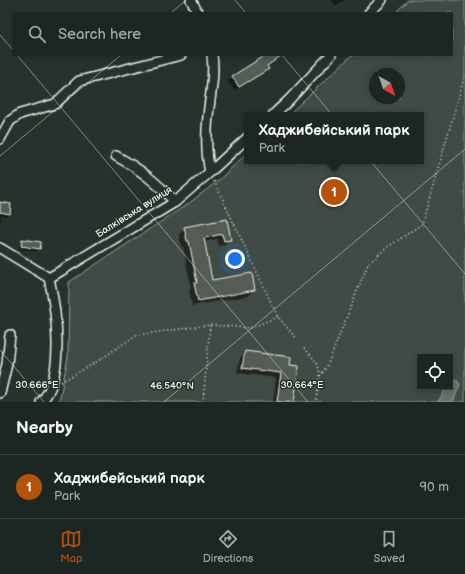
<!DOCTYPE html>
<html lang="en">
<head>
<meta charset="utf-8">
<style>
  body { margin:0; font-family:"Balsamiq Sans",sans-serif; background:#252e2a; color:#f1f3f6 }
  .controls { position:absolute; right:12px; bottom:12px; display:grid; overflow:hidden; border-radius:0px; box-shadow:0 2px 6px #0003 }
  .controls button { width:36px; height:36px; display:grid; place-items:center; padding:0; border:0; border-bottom:1px solid #3a4340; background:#1c2622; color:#f1f3f6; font:20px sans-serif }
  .compass { position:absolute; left:369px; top:68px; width:36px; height:36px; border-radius:50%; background:#1c2622; box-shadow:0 2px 6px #0003; rotate:140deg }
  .you { position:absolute; left:235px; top:259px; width:14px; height:14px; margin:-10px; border:3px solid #fff; border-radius:50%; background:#1a73e8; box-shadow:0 0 0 6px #1a73e833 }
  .badge { display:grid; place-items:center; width:26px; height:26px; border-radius:50%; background:#b45309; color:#fff; font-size:13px; font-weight:700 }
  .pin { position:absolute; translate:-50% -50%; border:2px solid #fff; box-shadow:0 1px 4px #0006 }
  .popup { position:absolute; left:244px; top:112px; width:180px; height:52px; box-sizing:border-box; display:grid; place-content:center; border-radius:0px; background:#1c2622; filter:drop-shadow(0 1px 3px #0005); font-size:13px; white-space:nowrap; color:#a0a5a5 }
  .popup b { font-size:15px; color:#f1f3f6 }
  .popup::after { content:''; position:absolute; left:50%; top:100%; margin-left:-8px; border:8px solid transparent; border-top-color:#1c2622 }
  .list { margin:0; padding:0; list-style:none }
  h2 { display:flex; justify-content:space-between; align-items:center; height:52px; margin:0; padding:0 16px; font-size:17px }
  h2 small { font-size:13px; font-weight:400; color:#a0a5a5 }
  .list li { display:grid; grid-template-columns:26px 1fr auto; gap:12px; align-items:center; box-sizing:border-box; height:64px; padding:0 16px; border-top:1px solid #3a4340 }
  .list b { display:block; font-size:15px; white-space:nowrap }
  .list p { margin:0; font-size:13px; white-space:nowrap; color:#a0a5a5 }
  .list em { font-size:13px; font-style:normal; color:#a0a5a5 }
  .icon { flex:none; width:22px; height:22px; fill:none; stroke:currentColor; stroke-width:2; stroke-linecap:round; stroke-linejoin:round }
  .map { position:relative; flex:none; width:465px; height:402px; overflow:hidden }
  .search { position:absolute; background:#1c2622; box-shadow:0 2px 6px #0003; left:12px; right:12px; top:12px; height:44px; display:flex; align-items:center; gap:10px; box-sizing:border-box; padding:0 14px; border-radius:0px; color:#a0a5a5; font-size:15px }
  .sheet { height:116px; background:#1c2622 }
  nav { display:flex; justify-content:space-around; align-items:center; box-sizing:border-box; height:56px; border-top:1px solid #3a4340; background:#1c2622; font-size:11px; color:#a0a5a5 }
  nav a { display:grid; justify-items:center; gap:2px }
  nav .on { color:#b45309 }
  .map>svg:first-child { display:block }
</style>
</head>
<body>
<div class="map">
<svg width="465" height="402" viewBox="0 0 465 402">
  <rect width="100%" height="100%" fill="#26332d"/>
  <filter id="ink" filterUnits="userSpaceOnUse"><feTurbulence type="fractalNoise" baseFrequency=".025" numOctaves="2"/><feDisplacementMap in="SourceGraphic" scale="8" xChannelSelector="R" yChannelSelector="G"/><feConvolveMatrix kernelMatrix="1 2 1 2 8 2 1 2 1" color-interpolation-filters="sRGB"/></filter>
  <g filter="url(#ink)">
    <path fill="#414b45" stroke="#9a9e96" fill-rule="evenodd" d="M408,0H465V402H59L68,357L69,282L188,204L219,180L247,153V161H421V115H288L352,55H452V13H395ZM375,74H399V98H375ZM420,357H450V387H420Z"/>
    <polygon fill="#676f68" stroke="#9fa39b" points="452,380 457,380 460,385 453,402 438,402 447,387 450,387 450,383"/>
    <g fill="#0007">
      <polygon points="331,0 344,0 336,6"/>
      <polygon points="259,55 283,55 266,66 268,68 263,73 234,90 228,81 233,77 262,59"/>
      <polygon points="0,203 9,213 6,216 1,215 0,228"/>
      <polygon points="227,221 230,239 224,245 218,246 217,239 204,242 211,281 254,290 248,296 192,306 189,290 191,288 183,246 181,247 179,234 185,228"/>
      <polygon points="23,240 39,249 36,251 19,249 20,243"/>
      <polygon points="245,352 289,366 293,402 273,402 276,378 237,373 240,358"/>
    </g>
    <g fill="#525c55" stroke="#f4f1e8">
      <polygon points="266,55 282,55 267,66 269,69 239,87 232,76"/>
      <polygon points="0,202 11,204 10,214 0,212"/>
      <polygon points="227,219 231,240 224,241 222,234 204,238 212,280 252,273 255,290 198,301 194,283 197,283 189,241 187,241 184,227"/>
      <polygon points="22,239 41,242 40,249 21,246"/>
      <polygon points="245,351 291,357 290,365 299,366 294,402 277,402 281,373 242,368"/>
    </g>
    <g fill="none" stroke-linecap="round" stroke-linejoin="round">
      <g stroke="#f4f1e8" stroke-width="12">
        <g id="minor">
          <polyline points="191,0 198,13"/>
          <polyline points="369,13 382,0"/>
          <polyline points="273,115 288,101 331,55"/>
          <polyline points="0,139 10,121 20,114 55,104 79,81 181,55"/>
          <path d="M116,156C140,169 156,182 175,202"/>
          <polyline points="210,172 247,138"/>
          <path d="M0,248L49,278C56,309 66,377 41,402"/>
          <path d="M49,278L175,202L210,172C206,154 206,135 208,116C210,96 215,76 212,55"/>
          <polyline points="0,393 7,364 10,335"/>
        </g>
      </g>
      <g stroke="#f4f1e8" stroke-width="1.5" stroke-dasharray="1 3" stroke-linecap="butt">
        <polyline points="214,181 278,317 297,339"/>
        <path d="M304,348C325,368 320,375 316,402"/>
        <polyline points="320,376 327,366 368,264 385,249 422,224 465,75"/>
        <polyline points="61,382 98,361 136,335 210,325 250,328 278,317"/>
        <polyline points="203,402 210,325"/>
      </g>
      <use href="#minor" stroke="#26332d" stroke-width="9"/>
    </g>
  </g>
  <path fill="none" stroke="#f4f1e8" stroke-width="1" stroke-opacity="0.45" d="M235,0L246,13M171,13L186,0M0,35L13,50M17,55L308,402M282,55L465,274M0,156L121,55M0,350L44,402M164,402L465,149"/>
  <g text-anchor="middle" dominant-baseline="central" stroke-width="3" stroke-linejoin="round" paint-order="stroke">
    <g font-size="10" fill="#f4f1e8" stroke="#26332d">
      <text transform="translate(134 212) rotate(-32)">Балківська вулиця</text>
    </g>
  </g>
  <g font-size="10" text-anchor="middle" fill="#f4f1e8" stroke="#26332d" stroke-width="3" stroke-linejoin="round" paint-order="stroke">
    <text x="37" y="388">30.666°E</text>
    <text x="302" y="388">30.664°E</text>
    <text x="172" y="389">46.540°N</text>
  </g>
</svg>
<div class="controls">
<button><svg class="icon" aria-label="locate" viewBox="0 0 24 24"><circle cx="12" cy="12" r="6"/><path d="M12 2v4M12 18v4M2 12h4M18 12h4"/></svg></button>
</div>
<svg class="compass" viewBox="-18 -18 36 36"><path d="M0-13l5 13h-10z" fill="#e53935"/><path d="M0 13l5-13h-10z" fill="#a0a5a5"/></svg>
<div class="you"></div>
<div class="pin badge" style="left:334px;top:192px">1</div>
<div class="popup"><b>Хаджибейський парк</b>Park</div>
<div class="search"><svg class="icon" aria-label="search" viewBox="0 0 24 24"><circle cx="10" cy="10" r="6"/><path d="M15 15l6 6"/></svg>Search here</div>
</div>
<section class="sheet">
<h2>Nearby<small></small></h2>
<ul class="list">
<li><span class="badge">1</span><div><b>Хаджибейський парк</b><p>Park</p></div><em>90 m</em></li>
</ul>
</section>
<nav>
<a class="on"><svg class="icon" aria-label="map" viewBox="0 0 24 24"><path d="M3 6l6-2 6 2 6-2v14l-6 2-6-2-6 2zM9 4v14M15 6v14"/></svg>Map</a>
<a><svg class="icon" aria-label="directions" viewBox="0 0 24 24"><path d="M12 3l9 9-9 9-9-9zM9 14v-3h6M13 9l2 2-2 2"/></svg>Directions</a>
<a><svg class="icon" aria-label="saved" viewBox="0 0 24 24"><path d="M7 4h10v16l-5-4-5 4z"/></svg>Saved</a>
</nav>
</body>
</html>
